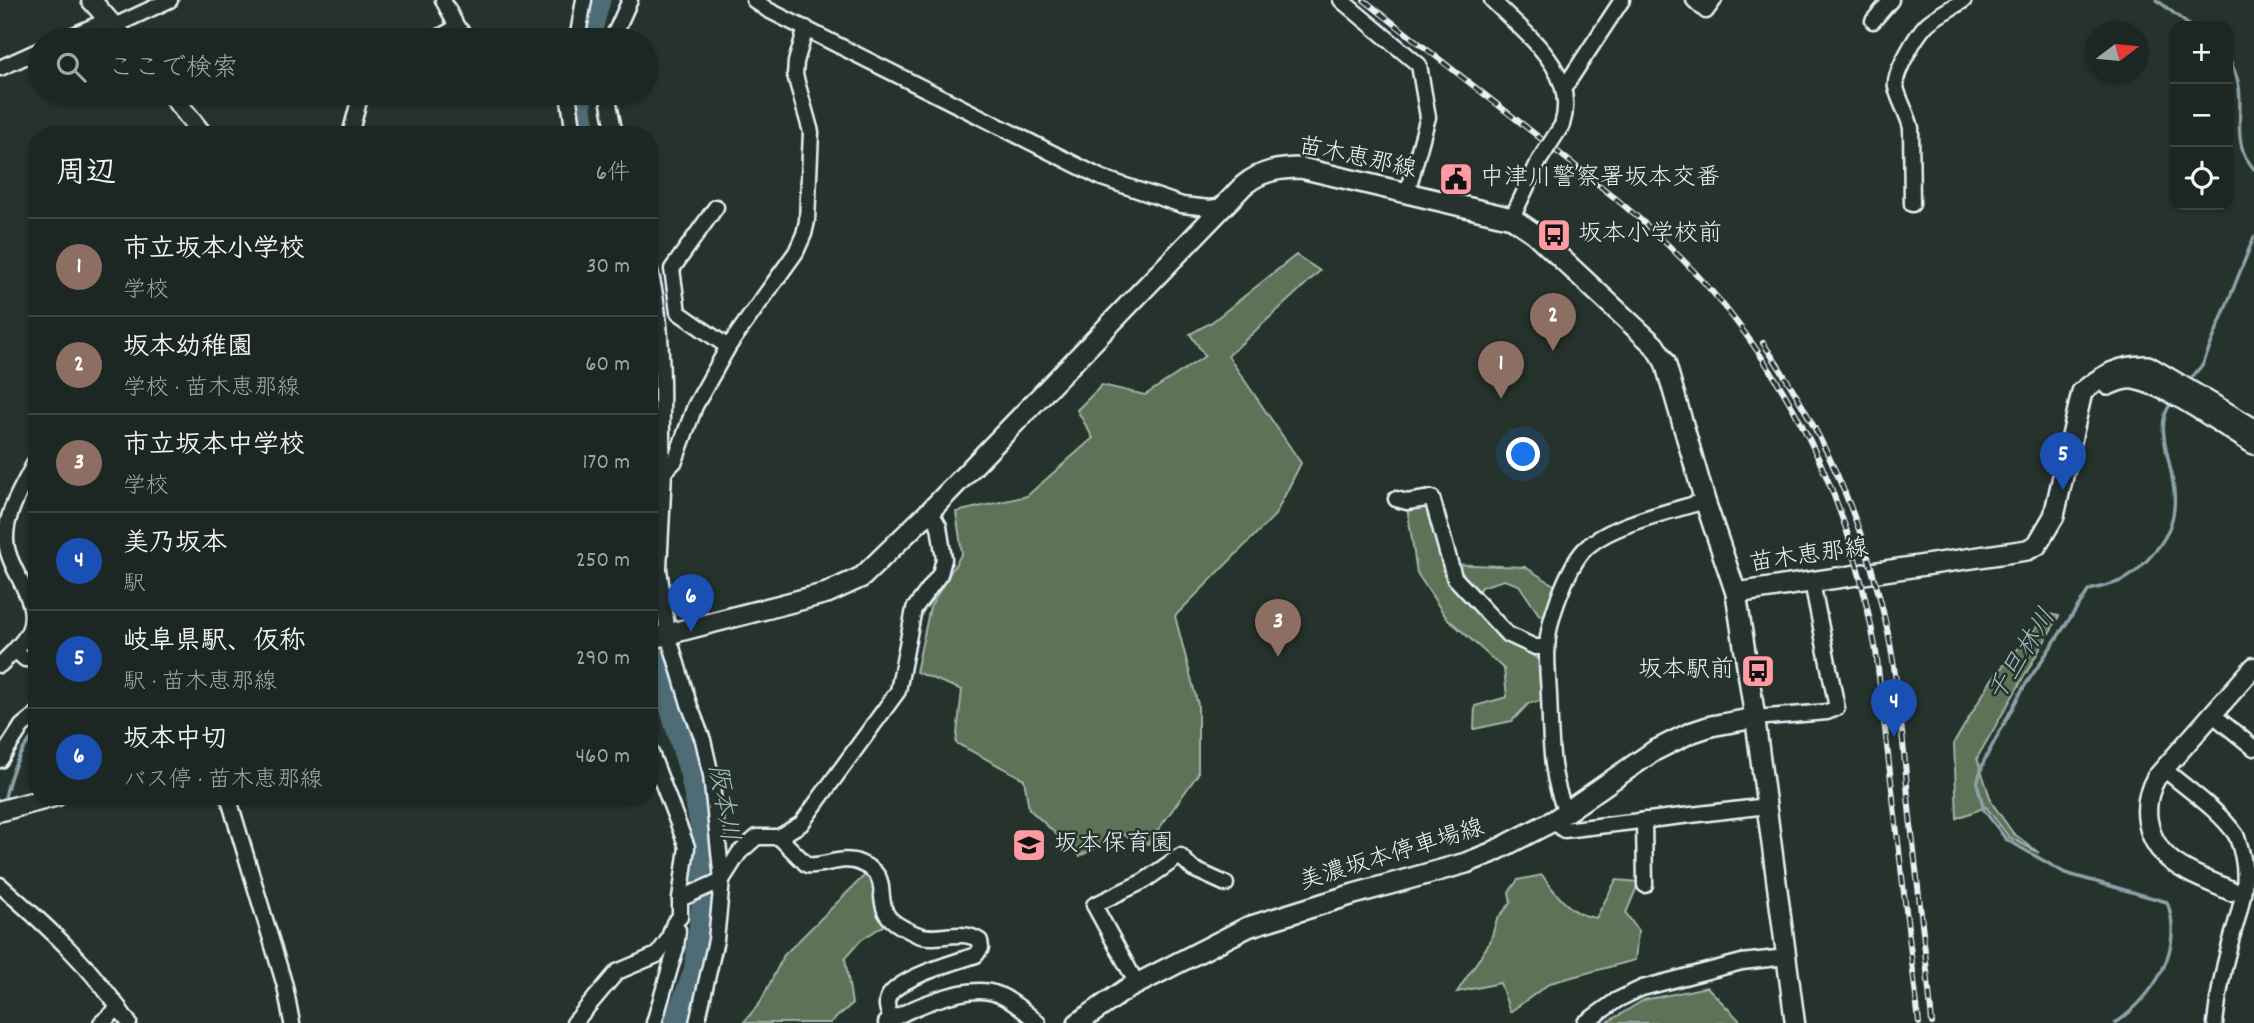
<!DOCTYPE html>
<html lang="ja">
<head>
<meta charset="utf-8">
<style>
  body { margin:0; font-family:Dekko,"Klee One",sans-serif; background:#252e2a; color:#f1f3f6 }
  .controls { position:absolute; right:21px; top:21px; display:grid; overflow:hidden; border-radius:14px; box-shadow:0 2px 5px #0004 }
  .controls button { width:63px; height:63px; display:grid; place-items:center; padding:0; border:0; border-bottom:2px solid #3a4340; background:#1c2622; color:#f1f3f6; font:35px sans-serif }
  .compass { position:absolute; left:2086px; top:21px; width:63px; height:63px; border-radius:50%; background:#1c2622; box-shadow:0 2px 5px #0004; rotate:74deg }
  .you { position:absolute; left:1524px; top:455px; width:24px; height:24px; margin:-18px; border:5px solid #fff; border-radius:50%; background:#1a73e8; box-shadow:0 0 0 10px #1a73e833 }
  .badge { display:grid; place-items:center; width:46px; height:46px; border-radius:50%; background:#b45309; color:#fff; font-size:23px; font-weight:700 }
  .pin { position:absolute; translate:-50% -58px; filter:drop-shadow(0 2px 4px #0008) }
  .pin::after { content:''; position:absolute; top:37px; width:24px; height:21px; background:inherit; clip-path:polygon(0 0,100% 0,50% 100%) }
  .list { margin:0; padding:0; list-style:none }
  h2 { display:flex; justify-content:space-between; align-items:center; height:91px; margin:0; padding:0 28px; font-size:30px }
  h2 small { font-size:23px; font-weight:400; color:#a0a5a5 }
  .list li { display:grid; grid-template-columns:46px 1fr auto; gap:21px; align-items:center; box-sizing:border-box; height:98px; padding:0 28px; border-top:2px solid #3a4340 }
  .list b { display:block; font-size:26px; white-space:nowrap }
  .list p { margin:0; font-size:23px; white-space:nowrap; color:#a0a5a5 }
  .list em { font-size:23px; font-style:normal; color:#a0a5a5 }
  .icon { flex:none; width:38px; height:38px; fill:none; stroke:currentColor; stroke-width:2; stroke-linecap:round; stroke-linejoin:round }
  .map { position:relative; flex:none; width:2254px; height:1023px; overflow:hidden }
  .search { position:absolute; background:#1c2622; box-shadow:0 2px 5px #0004; left:28px; top:28px; width:630px; height:77px; display:flex; align-items:center; gap:18px; box-sizing:border-box; padding:0 24px; border-radius:38px; color:#a0a5a5; font-size:26px }
  .panel { position:absolute; background:#1c2622; box-shadow:0 2px 5px #0004; left:28px; top:126px; width:630px; height:679px; border-radius:28px }
  .map>svg:first-child { display:block }
</style>
</head>
<body>
<div class="map">
<svg width="2254" height="1023" viewBox="0 0 2254 1023">
  <rect width="100%" height="100%" fill="#26332d"/>
  <filter id="ink" filterUnits="userSpaceOnUse"><feTurbulence type="fractalNoise" baseFrequency=".0143" numOctaves="2"/><feDisplacementMap in="SourceGraphic" scale="14" xChannelSelector="R" yChannelSelector="G"/><feConvolveMatrix kernelMatrix="1 2 1 2 8 2 1 2 1" color-interpolation-filters="sRGB"/></filter>
  <g filter="url(#ink)">
    <g fill="#5c7358" stroke="#a2b2a8" stroke-width="2">
      <polygon points="1296,255 1320,271 1228,356 1301,463 1275,515 1175,616 1198,705 1198,774 1148,844 1122,834 1080,856 1029,809 1024,779 956,743 962,690 916,672 930,607 962,553 956,512 1027,496 1093,438 1077,410 1102,385 1145,395 1205,356 1190,334 1212,322"/>
      <path d="M1432,505L1447,564L1525,567L1554,585L1560,593L1552,610L1540,616L1519,585L1504,580L1481,587L1470,606C1494,629 1522,645 1547,667V700L1529,703L1512,721L1474,729L1475,706L1507,697L1504,669L1446,617L1417,573L1407,507Z"/>
      <polygon points="2048,614 2059,616 1977,758 1992,803 2013,833 2039,853 2009,837 1986,807 1957,818 1954,743 1992,679"/>
      <polygon points="867,873 877,884 879,914 886,924 861,940 845,958 852,1004 830,1023 743,1023 760,1003 784,955"/>
      <path d="M1542,875C1557,895 1570,915 1596,918L1616,880L1639,882L1626,913L1638,931L1635,960L1550,983L1510,1012L1500,983L1457,992L1490,942L1497,919L1511,903L1509,892L1518,880Z"/>
      <polygon points="1707,987 1742,1023 1606,1023 1644,1000"/>
    </g>
    <g fill="none" stroke-linecap="round" stroke-linejoin="round">
      <g stroke="#8ca1a9" stroke-width="3.5">
        <polyline points="2157,0 2190,26"/>
        <path d="M2228,59C2251,92 2231,125 2245,156C2247,160 2251,165 2254,169"/>
        <polyline points="2188,382 2203,364 2254,237"/>
        <path d="M4,803C9,776 17,753 37,732"/>
        <path d="M2115,1023C2121,1020 2126,1015 2132,1010C2162,982 2182,942 2167,902L2065,873L2006,839L1984,810L1977,783L1984,761L2022,690L2089,590C2126,581 2131,580 2156,550C2203,493 2142,438 2172,402"/>
      </g>
      <g stroke="#4e6c74" stroke-width="23">
        <polyline points="588,40 599,0"/>
        <polyline points="580,93 580,110 587,135"/>
        <polyline points="649,635 691,773 703,833 703,904 695,972 675,1023"/>
      </g>
      <g stroke="#e8f1f8" stroke-width="19">
        <g id="minor">
          <polyline points="443,0 457,27 470,40"/>
          <polyline points="754,0 768,10 1102,178 1182,205 1210,208 1224,206"/>
          <polyline points="1341,0 1419,65 1428,117 1407,193"/>
          <path d="M1492,0C1525,34 1579,71 1562,125"/>
          <polyline points="1694,0 1706,11 1714,0"/>
          <polyline points="1873,21 1891,0"/>
          <polyline points="114,26 170,0"/>
          <polyline points="62,40 108,20"/>
          <polyline points="434,40 457,27"/>
          <polyline points="577,40 584,0"/>
          <polyline points="612,40 630,0"/>
          <polyline points="0,68 40,50"/>
          <polyline points="1564,88 1622,0"/>
          <polyline points="568,93 574,135"/>
          <polyline points="607,93 615,135"/>
          <polyline points="350,135 359,101 365,93"/>
          <path d="M1912,204L1911,128C1908,114 1899,101 1896,87C1893,74 1917,34 1927,24C1937,15 1952,8 1964,0"/>
          <polyline points="716,207 672,269 678,312 728,347"/>
          <polyline points="1512,218 1539,161"/>
          <path d="M649,267C659,304 661,342 662,380C663,411 660,441 664,472"/>
          <polyline points="1396,499 1407,502 1432,498 1454,577 1507,634 1535,647 1547,647"/>
          <path d="M15,650C19,645 25,639 28,633C44,601 6,570 6,539C5,512 25,483 37,458"/>
          <polyline points="0,665 15,650 25,659 37,660"/>
          <polyline points="2212,714 2254,748"/>
          <polyline points="1755,718 1827,712 1837,708 1812,582"/>
          <polyline points="649,748 687,847 680,899"/>
          <polyline points="0,760 22,726 37,714"/>
          <path d="M2164,769C2188,790 2218,809 2236,835C2254,878 2240,907 2229,948C2222,973 2218,998 2215,1023"/>
          <polyline points="228,796 285,986 292,1023"/>
          <path d="M1566,812C1549,774 1551,736 1549,695C1548,674 1545,652 1549,631C1553,609 1570,563 1586,548C1611,524 1672,511 1705,501"/>
          <polyline points="1644,820 1645,885"/>
          <polyline points="1553,821 1564,830 1767,806"/>
          <path d="M779,837L807,865C824,867 843,855 860,863C891,876 876,892 886,913C890,922 907,930 916,934C936,943 961,927 980,941L981,948L976,955C956,962 896,978 888,998C885,1006 889,1013 891,1020"/>
          <path d="M0,885C47,926 95,970 129,1023"/>
          <polyline points="1137,984 1094,905 1144,881 1180,856 1193,869 1226,884"/>
          <polyline points="101,1023 119,1008"/>
          <polyline points="574,1023 617,972 657,955 668,940 674,923 680,917 680,899 722,880 739,853 757,837 779,837 801,824 898,691 914,609 940,574 944,559 939,526 930,511"/>
          <polyline points="654,1023 676,948 678,930"/>
          <polyline points="697,1023 716,940 722,880 711,775 703,740 689,704 668,634 659,569 664,472 675,461 695,406 728,347 796,252 804,234 807,221 811,132 795,75 796,62 806,28"/>
          <path d="M886,1023C910,1008 966,984 994,993C1008,997 1027,1013 1038,1023"/>
          <polyline points="1585,1023 1617,1000 1642,988 1742,962 1786,957"/>
        </g>
      </g>
      <g stroke="#e8f1f8" stroke-width="23">
        <g id="tertiary">
          <polyline points="91,0 126,40"/>
          <polyline points="170,93 203,135"/>
          <polyline points="1755,718 1795,1023"/>
          <path d="M2231,891C2210,881 2185,873 2168,858C2145,837 2141,804 2156,778L2254,667"/>
        </g>
      </g>
      <g stroke="#e8f1f8" stroke-width="24">
        <g id="secondary">
          <path d="M2108,385C2117,381 2125,378 2134,379C2173,387 2220,424 2254,444"/>
          <path d="M1736,593L2027,550L2037,545L2054,516L2082,392C2103,375 2120,365 2148,366L2254,429"/>
          <path d="M649,639L827,593L862,577L930,511L1244,185C1261,171 1279,168 1301,168L1512,218L1534,233L1654,345L1665,362L1705,501L1736,593L1755,718L1711,726L1690,733L1654,751L1553,821L1491,853L1466,863L1354,894L1248,927L1125,990L1078,1023"/>
          <polyline points="0,811 56,796"/>
        </g>
      </g>
      <use href="#minor" stroke="#26332d" stroke-width="14"/>
      <use href="#tertiary" stroke="#26332d" stroke-width="18"/>
      <use href="#secondary" stroke="#26332d" stroke-width="19"/>
      <g stroke="#e8f1f8" stroke-width="6">
        <g id="rail">
          <path d="M1364,0C1421,45 1478,90 1535,134C1585,174 1636,212 1681,258C1749,326 1808,421 1840,512C1857,557 1867,604 1876,651L1919,1023"/>
          <path d="M1763,343C1824,431 1866,528 1888,633C1900,692 1904,757 1910,817C1918,886 1926,954 1932,1023"/>
        </g>
      </g>
      <use href="#rail" stroke="#26332d" stroke-width="3.5" stroke-dasharray="10" stroke-linecap="butt"/>
      <g stroke="#e8f1f8" stroke-width="19" stroke-linecap="butt">
        <polyline id="minor-bridge" points="1539,161 1562,125"/>
      </g>
      <use href="#minor-bridge" stroke="#26332d" stroke-width="14"/>
    </g>
  </g>
  <defs>
    <g id="civic-square" transform="scale(1.75)"><rect x="-9" y="-9" width="18" height="18" rx="4" fill="#ff9aa2" stroke="#26332d"/><path d="M-.6-6.5H3V-4.5H.6V-3L4-1V1h2V6H-6V1h2V-1L-.6-3ZM-1.2 2.5V6h2.4V2.5Z" fill="#111"/></g>
    <g id="bus-square" transform="scale(1.75)"><rect x="-9" y="-9" width="18" height="18" rx="4" fill="#ff9aa2" stroke="#26332d"/><path d="M-5-6H5V4H4V6H2V4H-2V6H-4V4H-5ZM-3.5-4V0h7V-4ZM-3.5 1.2v1.5H-2V1.2ZM2 1.2v1.5H3.5V1.2Z" fill="#111"/></g>
    <g id="school-square" transform="scale(1.75)"><rect x="-9" y="-9" width="18" height="18" rx="4" fill="#ff9aa2" stroke="#26332d"/><path d="M0-5L7-2L0 1L-7-2ZM-4 1L0 2.5L4 1V4Q0 6-4 4Z" fill="#111"/></g>
  </defs>
  <g fill-rule="evenodd">
    <use href="#civic-square" x="1456" y="179"/>
    <use href="#bus-square" x="1554" y="235"/>
    <use href="#bus-square" x="1758" y="671"/>
    <use href="#school-square" x="1029" y="845"/>
  </g>
  <g text-anchor="middle" dominant-baseline="central" stroke-width="5" stroke-linejoin="round" paint-order="stroke">
    <g font-size="24" fill="#e8f1f8" stroke="#26332d">
      <text transform="translate(1357 159) rotate(12)">苗木恵那線</text>
      <text transform="translate(1809 557) rotate(-8)">苗木恵那線</text>
      <text transform="translate(1392 856) rotate(-17)">美濃坂本停車場線</text>
    </g>
    <g font-size="24" fill="#e8f1f8" stroke="#26332d" text-anchor="start">
      <text x="1480" y="179">中津川警察署坂本交番</text>
      <text x="1578" y="235">坂本小学校前</text>
      <text x="1734" y="671" text-anchor="end">坂本駅前</text>
      <text x="1054" y="845">坂本保育園</text>
    </g>
    <g font-size="26" font-style="italic" fill="#aabcc3" stroke="#26332d">
      <text transform="translate(2023 656) rotate(-58)">千旦林川</text>
      <text transform="translate(722 803) rotate(80)">阪本川</text>
    </g>
  </g>
</svg>
<div class="controls">
<button>+</button>
<button>−</button>
<button><svg class="icon" aria-label="locate" viewBox="0 0 24 24"><circle cx="12" cy="12" r="6"/><path d="M12 2v4M12 18v4M2 12h4M18 12h4"/></svg></button>
</div>
<svg class="compass" viewBox="-18 -18 36 36"><path d="M0-13l5 13h-10z" fill="#e53935"/><path d="M0 13l5-13h-10z" fill="#a0a5a5"/></svg>
<div class="you"></div>
<div class="pin badge" style="left:1501px;top:399px;background:#8d6e63">1</div>
<div class="pin badge" style="left:1553px;top:351px;background:#8d6e63">2</div>
<div class="pin badge" style="left:1278px;top:657px;background:#8d6e63">3</div>
<div class="pin badge" style="left:1894px;top:737px;background:#1a4fb4">4</div>
<div class="pin badge" style="left:2063px;top:490px;background:#1a4fb4">5</div>
<div class="pin badge" style="left:691px;top:632px;background:#1a4fb4">6</div>
<div class="search"><svg class="icon" aria-label="search" viewBox="0 0 24 24"><circle cx="10" cy="10" r="6"/><path d="M15 15l6 6"/></svg>ここで検索</div>
<section class="panel">
<h2>周辺<small>6件</small></h2>
<ul class="list">
<li><span class="badge" style="background:#8d6e63">1</span><div><b>市立坂本小学校</b><p>学校</p></div><em>30 m</em></li>
<li><span class="badge" style="background:#8d6e63">2</span><div><b>坂本幼稚園</b><p>学校 · 苗木恵那線</p></div><em>60 m</em></li>
<li><span class="badge" style="background:#8d6e63">3</span><div><b>市立坂本中学校</b><p>学校</p></div><em>170 m</em></li>
<li><span class="badge" style="background:#1a4fb4">4</span><div><b>美乃坂本</b><p>駅</p></div><em>250 m</em></li>
<li><span class="badge" style="background:#1a4fb4">5</span><div><b>岐阜県駅、仮称</b><p>駅 · 苗木恵那線</p></div><em>290 m</em></li>
<li><span class="badge" style="background:#1a4fb4">6</span><div><b>坂本中切</b><p>バス停 · 苗木恵那線</p></div><em>460 m</em></li>
</ul>
</section>
</div>
</body>
</html>
